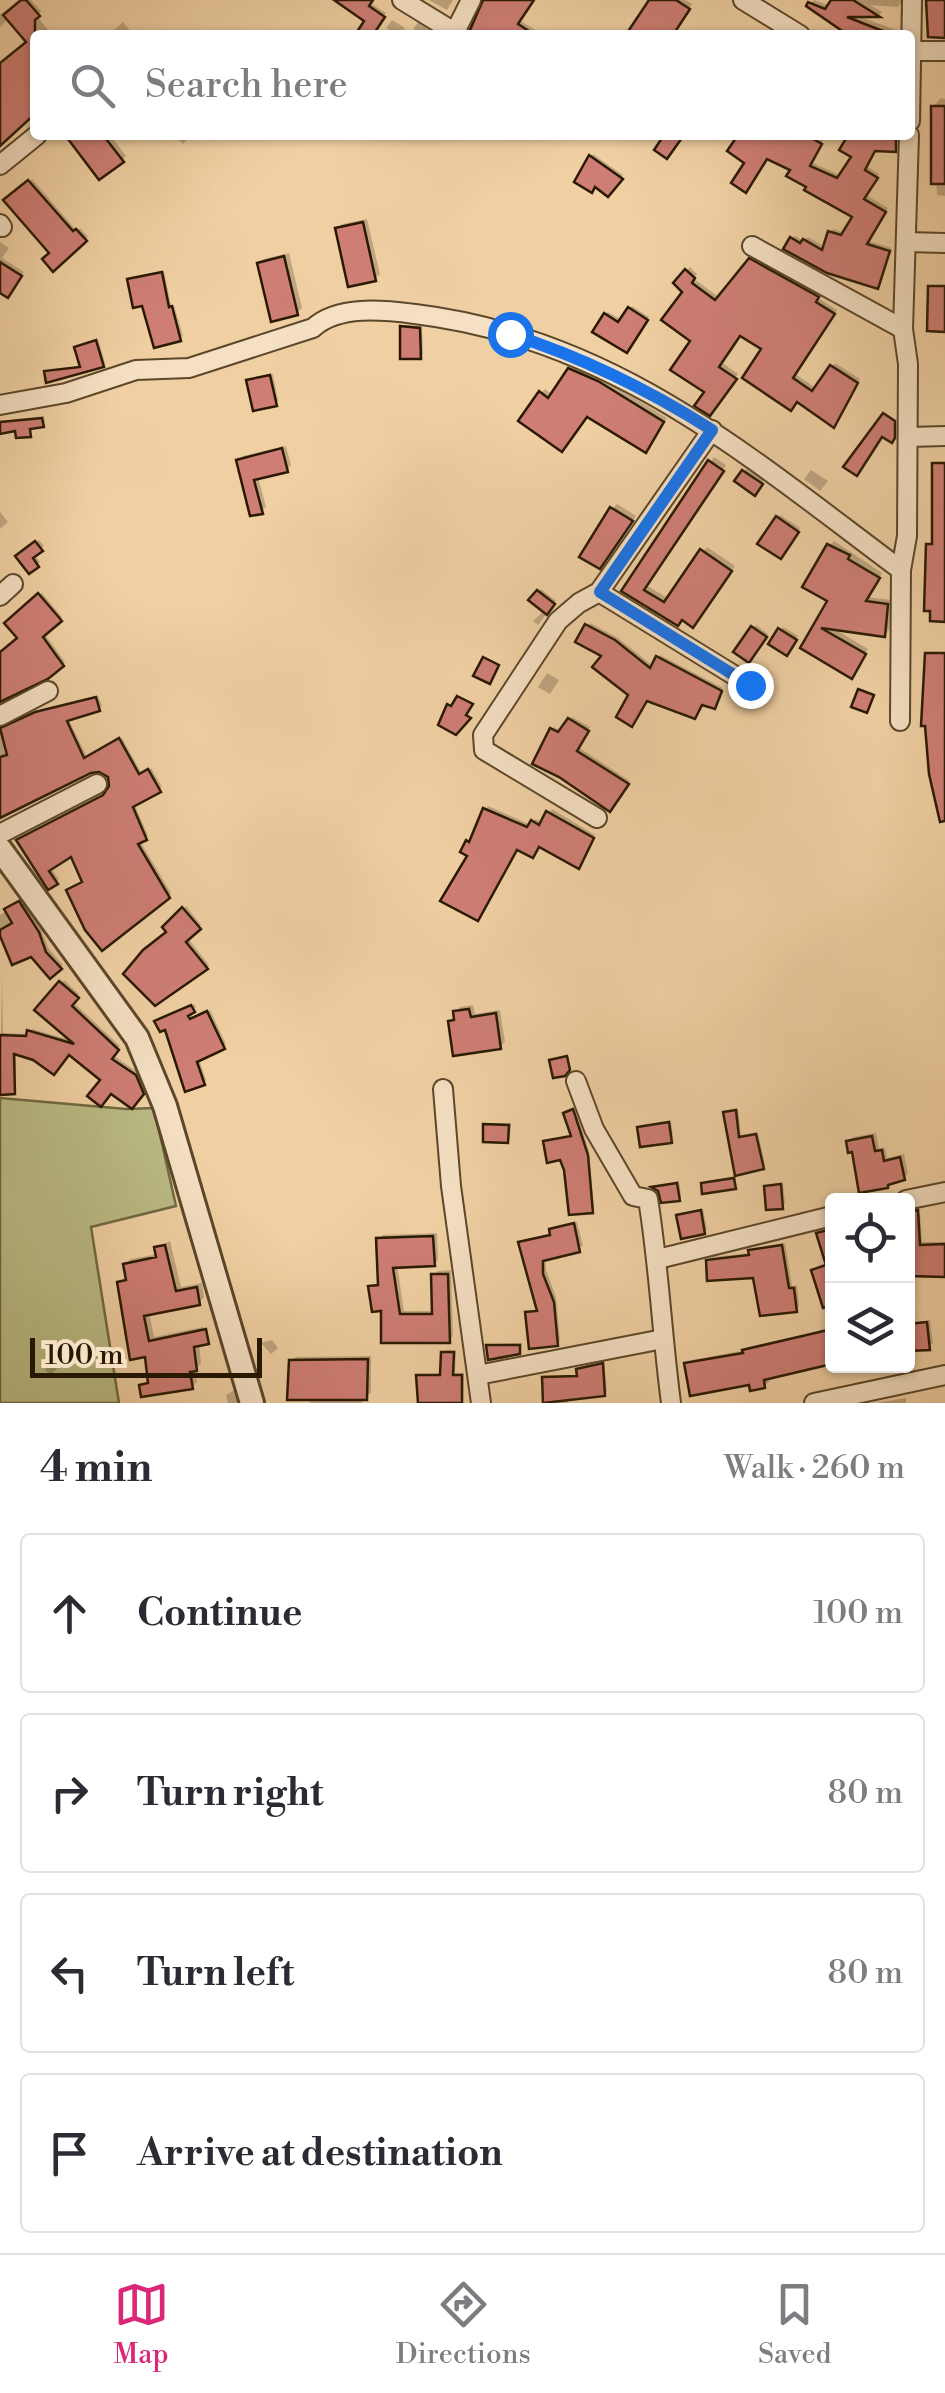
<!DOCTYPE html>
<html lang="en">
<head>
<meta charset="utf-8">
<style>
  body { margin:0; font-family:"Libre Bodoni",serif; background:#f7f7f7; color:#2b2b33 }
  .controls { position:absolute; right:30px; bottom:30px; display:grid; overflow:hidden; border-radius:10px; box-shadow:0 2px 8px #0004 }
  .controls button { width:90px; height:90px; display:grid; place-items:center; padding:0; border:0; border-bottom:2px solid #e1e1e2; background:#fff; color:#2b2b33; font:50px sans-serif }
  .scale { position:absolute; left:30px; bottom:25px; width:232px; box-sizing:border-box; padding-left:10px; border:5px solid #291902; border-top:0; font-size:28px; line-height:35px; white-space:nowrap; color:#291902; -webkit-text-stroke:8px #f5e0c3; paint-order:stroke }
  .stop { position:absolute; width:30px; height:30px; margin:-22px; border:8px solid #1a73e8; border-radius:50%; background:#fff }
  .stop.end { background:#1a73e8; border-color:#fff; box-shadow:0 2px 10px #0008 }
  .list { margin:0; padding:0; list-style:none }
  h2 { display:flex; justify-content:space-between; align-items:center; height:130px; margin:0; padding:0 40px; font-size:42px }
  h2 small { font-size:32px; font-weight:400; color:#7c7c81 }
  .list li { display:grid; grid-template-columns:65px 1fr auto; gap:30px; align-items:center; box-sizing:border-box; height:160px; margin:0 20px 20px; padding:0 20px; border:2px solid #e1e1e2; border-radius:10px }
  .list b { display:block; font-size:38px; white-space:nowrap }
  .list em { font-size:32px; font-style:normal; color:#7c7c81 }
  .icon { flex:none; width:55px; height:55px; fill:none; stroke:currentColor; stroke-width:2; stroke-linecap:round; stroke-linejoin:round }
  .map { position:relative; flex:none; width:945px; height:1403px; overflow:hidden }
  .search { position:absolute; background:#fff; box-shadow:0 2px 8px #0004; left:30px; right:30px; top:30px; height:110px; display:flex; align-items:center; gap:25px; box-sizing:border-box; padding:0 35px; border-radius:10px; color:#7c7c81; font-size:38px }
  .sheet { height:850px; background:#fff }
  nav { display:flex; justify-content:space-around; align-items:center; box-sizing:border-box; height:140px; border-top:2px solid #e1e1e2; background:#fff; font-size:28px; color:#7c7c81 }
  nav a { display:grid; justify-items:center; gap:5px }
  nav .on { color:#db2777 }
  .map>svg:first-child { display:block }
</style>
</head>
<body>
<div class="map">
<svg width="945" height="1403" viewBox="0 0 945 1403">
  <rect width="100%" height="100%" fill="#f0d0a3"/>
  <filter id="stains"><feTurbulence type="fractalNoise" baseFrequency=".002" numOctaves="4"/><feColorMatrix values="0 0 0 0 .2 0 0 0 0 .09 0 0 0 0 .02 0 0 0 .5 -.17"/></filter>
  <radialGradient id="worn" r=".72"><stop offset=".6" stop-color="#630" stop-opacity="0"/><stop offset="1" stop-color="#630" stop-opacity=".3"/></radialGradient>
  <polygon fill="#babb85" stroke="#726a44" stroke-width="2.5" points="0,1098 126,1109 154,1108 176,1206 91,1227 119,1403 0,1403"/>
  <g fill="#0003">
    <polygon points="24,0 31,0 41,11 37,16 52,35 35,35 35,111 0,138 0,65 29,42 9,18 0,27 0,13 4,18"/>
    <polygon points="338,0 372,0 370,3 386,13 371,35 364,35 367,21"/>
    <polygon points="429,0 453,0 447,10"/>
    <polygon points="497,0 533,0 519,20 544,35 475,35"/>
    <polygon points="652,0 685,0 692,4 672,35 640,35"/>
    <polygon points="814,0 830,6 834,0 903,0 898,7 870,5 882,12 879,15 856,15 901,32 900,35 851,35 809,5"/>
    <polygon points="392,20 405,28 400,35 386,28"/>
    <polygon points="419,21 435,31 433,35 423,35 413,29"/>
    <polygon points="123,22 132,33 130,35 109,35"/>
    <polygon points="941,98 945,99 945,196 937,195 933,107"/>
    <polygon points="76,135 120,135 114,140 126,156 122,160"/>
    <polygon points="174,135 192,135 183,144"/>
    <polygon points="741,135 814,135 823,140 811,162 841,176 854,156 851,135 899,135 895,150 876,149 866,166 879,174 866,195 888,208 868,241 892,248 878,286 792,239 795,236 804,241 808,237 825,247 830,233 833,229 845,233 855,216 793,169 768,156 747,162"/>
    <polygon points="593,154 623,175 608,194 591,157"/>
    <polygon points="32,179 77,231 80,228 88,237 53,268 52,253 7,200"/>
    <polygon points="367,219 380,274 375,279 338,229 342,224"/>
    <polygon points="0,242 9,248 2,258 24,272 11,291 0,290"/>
    <polygon points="289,253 302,308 297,313 259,263 264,259"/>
    <polygon points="754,257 821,293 818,298 837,310 794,373 817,389 835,363 860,379 833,424 765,348 740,333 721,362 738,374 713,409 694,340 686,291 676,283 690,267 697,274 693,278 720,298"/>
    <polygon points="164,271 171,306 174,305 183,336 180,338 144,303 130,280"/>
    <polygon points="632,306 649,317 629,347 606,314 608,312 622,320"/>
    <polygon points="405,325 422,326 423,354 420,357 402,327"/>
    <polygon points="98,339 105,363 102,365 47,372 83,365 77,347"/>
    <polygon points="575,366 602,378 667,418 650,445 588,414 566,445 541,393 545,389 553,395"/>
    <polygon points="273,374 278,400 276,403 249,381"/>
    <polygon points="44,416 45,422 32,426 30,435 18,429 0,431 0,421"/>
    <polygon points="286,446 291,465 287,470 258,477 266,507 261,511 239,461 243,456"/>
    <polygon points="714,457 726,465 646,585 669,599 707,547 735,566 697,620 624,590"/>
    <polygon points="746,469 764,480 757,490 744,471"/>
    <polygon points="811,470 828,481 820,491 804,479"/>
    <polygon points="617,504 636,516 604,561 612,509"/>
    <polygon points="0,512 8,522 0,529"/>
    <polygon points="780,515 800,528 783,554 777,518"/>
    <polygon points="39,540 44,546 34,554 40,562 30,571 19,556"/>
    <polygon points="834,541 882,573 867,597 892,600 889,630 884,635 831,627 868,649 856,671 803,647 831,601 829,546"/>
    <polygon points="541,589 556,601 538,625 533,621 545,610 532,600"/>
    <polygon points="42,593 62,617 44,633 65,662 47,676 0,699 0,654 20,638 7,623"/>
    <polygon points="590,623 618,638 653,666 660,655 723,688 716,704 631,695 604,656 578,641"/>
    <polygon points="756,625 768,634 751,657 753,628"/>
    <polygon points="783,627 798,636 789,650 772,643"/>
    <polygon points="547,673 559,680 550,694 538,687"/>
    <polygon points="98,696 102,706 99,709 68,718 87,757 122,738 142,774 151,768 162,787 134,803 148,836 140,841 171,893 103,947 85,881 72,854 51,867 59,880 56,882 19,840 107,794 112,784 104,771 91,770 0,812 0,725 10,726 40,710"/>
    <polygon points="572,717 590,727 578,747 630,781 613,806 552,730 554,727 562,731"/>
    <polygon points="488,806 531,825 536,819 543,823 552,809 595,835 582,862 539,845 470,855 468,842"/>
    <polygon points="23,900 41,929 49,949 63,965 50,976 32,954 3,937 0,939 0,915"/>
    <polygon points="186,906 201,925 187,937 209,965 207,968 166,928"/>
    <polygon points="2,975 3,1033 29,1034 32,1029 74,1041 38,1009 64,980 79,994 73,1002 120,1046 113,1055 139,1073 145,1089 132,1106 69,1052 34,1057 16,1052 16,1089 0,1093"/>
    <polygon points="194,1004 196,1007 190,1012 193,1018 210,1010 226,1044 199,1059 206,1080 204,1083 159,1019"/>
    <polygon points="473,1005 475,1014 500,1010 505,1042 500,1046 451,1022 460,1007"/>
    <polygon points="576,1109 589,1152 594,1208 592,1210 562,1157 545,1142 574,1135 568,1111"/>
    <polygon points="738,1109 741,1137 758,1133 765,1165 737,1173 725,1113"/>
    <polygon points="671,1121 673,1138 670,1140 640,1128"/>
    <polygon points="489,1123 511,1123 510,1138 507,1140 486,1125"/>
    <polygon points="876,1133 879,1149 885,1148 887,1158 904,1154 908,1174 903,1178 854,1149 849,1141 853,1137"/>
    <polygon points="736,1176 734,1187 703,1184 706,1181"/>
    <polygon points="679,1181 681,1195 679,1198 655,1187"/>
    <polygon points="783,1183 785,1203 782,1206 767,1187"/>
    <polygon points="703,1209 707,1229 704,1232 679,1216"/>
    <polygon points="908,1214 920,1214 922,1242 945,1242 945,1274 908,1274"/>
    <polygon points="577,1222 583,1246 545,1257 546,1270 556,1297 560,1340 557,1344 528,1313 539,1308 520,1243 552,1233 555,1227"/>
    <polygon points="832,1228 832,1302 824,1304 814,1270 828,1264 818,1234"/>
    <polygon points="437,1233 438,1260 433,1264 397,1265 404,1311 434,1311 434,1275 438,1271 451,1270 453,1336 449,1340 384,1308 371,1287 380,1282 378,1239 383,1235"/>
    <polygon points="170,1241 181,1287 202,1283 204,1297 199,1303 149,1313 154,1337 203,1327 206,1341 199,1343 201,1363 195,1370 197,1382 191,1387 142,1385 150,1379 147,1354 119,1283 128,1277 126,1264 131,1259 158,1254 157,1248"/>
    <polygon points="785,1243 792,1286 797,1285 799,1306 795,1309 755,1276 708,1261 712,1257 751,1253 754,1248"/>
    <polygon points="930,1320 933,1344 908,1350 908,1323"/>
    <polygon points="832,1327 832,1361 768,1376 769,1382 764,1386 687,1364 692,1360 746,1350"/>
    <polygon points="272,1340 278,1348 271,1354 261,1343"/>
    <polygon points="522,1343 519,1352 488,1346 491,1344"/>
    <polygon points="446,1350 456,1351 455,1373 464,1373 463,1403 419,1403 418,1376 442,1373"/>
    <polygon points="62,1352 67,1358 51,1375 45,1370"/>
    <polygon points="371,1356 371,1393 362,1398 362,1403 310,1403 291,1361 296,1357"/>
    <polygon points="604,1362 607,1391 604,1394 568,1399 568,1403 545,1403 547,1376 579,1375 581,1367"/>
    <polygon points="235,1390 239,1403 228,1403 226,1395"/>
    <polygon points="906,1398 906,1403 876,1403"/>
  </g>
  <g fill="#cf7e75" stroke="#291902" stroke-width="2.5">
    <polygon points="21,0 26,0 40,16 35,20 35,114 0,146 0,63 26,42 3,15"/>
    <polygon points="334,0 373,0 369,6 385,17 373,35 355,35 364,21"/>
    <polygon points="483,0 534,0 518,24 535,35 471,35 470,30"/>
    <polygon points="649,0 676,0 690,9 673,35 636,35 629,30"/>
    <polygon points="831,0 853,0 880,17 847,17 893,35 848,35 806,6 808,2 825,9"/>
    <polygon points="926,0 945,0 945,38 928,37"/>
    <rect x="931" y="106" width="14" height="78"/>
    <polygon points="65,135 103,135 124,162 99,180"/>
    <polygon points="664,135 684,135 667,159 654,150"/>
    <polygon points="738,135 806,135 822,144 810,166 837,178 851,157 839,150 848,135 896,135 896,152 875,151 865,170 878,178 864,199 886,212 867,244 890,251 878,289 827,273 783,249 790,237 800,243 803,239 822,250 828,231 841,235 852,217 804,190 806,187 786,176 790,170 767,159 746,193 731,183 744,163 727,151"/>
    <polygon points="589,155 623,179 608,197 595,187 592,193 574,182"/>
    <polygon points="28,180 73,231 76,229 87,241 53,272 42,259 49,253 3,200"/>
    <polygon points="363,222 376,281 348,287 335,228"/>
    <polygon points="284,256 298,315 271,322 257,263"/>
    <polygon points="749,258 819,297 816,302 835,314 793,378 812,391 830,365 858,383 834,428 797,402 791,411 742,378 761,349 740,336 719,367 737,379 710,416 694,406 704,392 670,370 690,341 661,320 682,292 673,283 685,269 695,278 692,283 715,300"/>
    <polygon points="0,262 22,276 8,298 0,293"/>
    <polygon points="162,272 169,307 172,306 181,341 154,348 142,306 133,308 127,279"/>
    <polygon points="928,286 945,286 945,332 927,331"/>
    <polygon points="628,307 648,320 627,353 592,332 604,313 618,322"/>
    <polygon points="400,326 420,328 421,359 400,359"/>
    <polygon points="96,340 104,367 46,383 44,371 80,367 74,347"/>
    <polygon points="568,368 598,381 664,422 646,453 587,417 562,452 518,421 539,391 548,398"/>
    <polygon points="270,375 277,406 253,411 246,380"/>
    <polygon points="883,413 895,421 895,438 892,443 882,437 857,476 843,467"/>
    <polygon points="42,418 44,427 30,429 31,437 16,438 15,431 0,434 0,422"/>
    <polygon points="282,448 288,472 254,480 263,514 250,516 236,460"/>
    <polygon points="708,460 724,471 644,590 664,602 700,549 732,571 693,628 682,620 678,626 621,591"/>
    <polygon points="932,463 945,463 945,622 930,621 930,611 924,611 926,544 932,544"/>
    <polygon points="742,470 763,484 755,496 734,481"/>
    <polygon points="610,507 633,521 600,569 579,557"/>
    <polygon points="776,516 799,532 781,559 757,544"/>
    <polygon points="35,541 43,551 33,558 39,567 29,574 15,556"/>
    <polygon points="827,544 850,555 848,559 880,578 866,601 888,604 885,637 821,628 866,654 852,679 800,648 827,601 802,587"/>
    <polygon points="537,590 555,604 547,615 528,600"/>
    <polygon points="38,593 62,621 43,637 64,666 48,679 0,702 0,652 17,638 4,623"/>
    <polygon points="585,624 615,640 650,668 656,656 722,691 715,709 702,705 695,719 647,701 632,727 616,717 628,695 592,667 601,656 575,642"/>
    <polygon points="751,626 767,637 749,663 733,652"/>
    <polygon points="778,628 797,640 787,656 768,644"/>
    <polygon points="925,653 945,653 945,821 940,822 929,774 925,726 921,726"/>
    <polygon points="483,657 499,665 490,684 473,676"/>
    <polygon points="858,689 874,695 867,713 851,707"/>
    <polygon points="457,696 473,704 466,715 471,718 456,735 438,725 447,704 451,706"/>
    <polygon points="96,697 100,711 67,721 84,758 119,738 139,774 148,769 161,792 133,807 147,840 138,844 170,898 102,951 85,930 66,890 82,882 71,857 49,871 58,884 48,890 16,840 103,795 109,786 108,777 99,772 91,773 0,818 0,757 7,755 0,728 35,712"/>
    <polygon points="568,718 589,731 577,751 629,784 610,812 559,777 532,764 550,728 558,732"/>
    <polygon points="483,808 527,827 531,820 539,825 546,811 594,838 579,869 539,847 533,858 517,850 478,921 440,901 467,856 460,852 466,840 469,842"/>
    <polygon points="19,901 39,932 46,952 62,969 50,979 31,957 12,965 0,936 0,930 12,923 4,909"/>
    <polygon points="182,907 201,929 186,942 208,969 155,1006 123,974 143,950 166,932 162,927"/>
    <polygon points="59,981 79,998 72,1006 119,1050 112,1059 136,1075 144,1094 132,1109 111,1094 101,1107 87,1096 100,1080 69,1055 54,1075 33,1060 14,1054 15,1094 0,1095 0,1035 26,1036 27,1030 74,1044 34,1010"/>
    <polygon points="191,1005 195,1012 188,1016 190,1019 207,1011 225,1049 197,1062 205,1085 185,1092 165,1030 160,1032 154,1021"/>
    <polygon points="469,1009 471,1017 496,1013 501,1049 453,1056 448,1021 454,1020 453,1011"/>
    <polygon points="567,1056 570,1070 565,1076 553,1078 549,1060"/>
    <polygon points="573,1109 588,1155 593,1213 569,1215 564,1170 560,1160 547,1163 543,1141 571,1136 563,1113"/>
    <polygon points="736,1110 739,1137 756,1134 764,1169 735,1176 723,1112"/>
    <polygon points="669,1122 672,1143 640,1147 637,1127"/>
    <polygon points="483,1124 509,1125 508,1143 483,1142"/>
    <polygon points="872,1136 875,1151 882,1150 884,1161 900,1157 905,1180 888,1185 888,1188 859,1193 852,1152 848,1153 846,1141"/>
    <polygon points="734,1178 736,1189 702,1194 701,1183"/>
    <polygon points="677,1183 680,1201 661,1203 658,1191 651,1187"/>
    <polygon points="781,1184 783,1209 766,1210 764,1186"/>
    <polygon points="701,1210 705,1234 681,1239 676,1215"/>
    <polygon points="918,1210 920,1245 945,1244 945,1277 908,1276 908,1212"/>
    <polygon points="574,1223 580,1252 543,1261 543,1274 554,1302 558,1346 529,1349 525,1312 537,1311 518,1242 550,1235 549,1229"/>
    <polygon points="832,1229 832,1305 823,1308 811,1270 826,1265 816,1233"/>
    <polygon points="433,1236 435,1266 393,1268 400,1314 432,1314 431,1274 448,1274 450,1343 381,1343 381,1311 372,1312 368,1286 378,1285 376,1238"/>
    <polygon points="165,1245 176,1291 197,1287 200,1305 144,1316 149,1341 206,1329 209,1344 194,1347 197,1371 190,1372 193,1389 141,1397 139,1385 148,1383 145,1357 130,1360 117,1282 126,1280 123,1264 156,1257 154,1247"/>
    <polygon points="782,1245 789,1288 794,1288 797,1312 760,1316 753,1278 707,1281 706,1260 749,1255 748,1250"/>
    <polygon points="927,1322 930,1350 908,1351 908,1324"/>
    <polygon points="828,1330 832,1364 764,1380 765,1388 750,1391 749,1385 690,1396 684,1363 743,1353 742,1350"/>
    <polygon points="486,1345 520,1345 520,1354 488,1360"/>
    <polygon points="441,1352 454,1352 453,1375 462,1375 462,1403 418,1403 416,1375 440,1375"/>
    <polygon points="368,1359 367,1400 287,1400 289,1360"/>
    <polygon points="603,1363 605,1396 543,1403 542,1377 577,1376 576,1369"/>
  </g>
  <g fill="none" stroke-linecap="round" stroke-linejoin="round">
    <g stroke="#5b472a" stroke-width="22">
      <g id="minor">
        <polyline points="402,0 459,35"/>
        <polyline points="743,0 800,35"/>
        <polyline points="455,32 471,0"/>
        <polyline points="912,51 945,51"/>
        <polyline points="910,121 912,0"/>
        <polyline points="0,165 37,135"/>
        <polyline points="0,224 2,227"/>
        <polyline points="906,242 945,243"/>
        <polyline points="752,246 903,329"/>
        <path d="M0,405L66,393L136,370L189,368L313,328C338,305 383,310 415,314C613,338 748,456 901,570"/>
        <polyline points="908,437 945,436"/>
        <polyline points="599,592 750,685"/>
        <polyline points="0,596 13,584"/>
        <polyline points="0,716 48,691"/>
        <polyline points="900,721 901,570 907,536 908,364 903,329 909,135"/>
        <polyline points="597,818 484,750 483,735 558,621 579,603 599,592 712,430"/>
        <polyline points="0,834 97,784"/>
        <path d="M576,1081L594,1129L633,1196L648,1199C659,1266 662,1335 671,1403"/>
        <polyline points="443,1089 451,1186 481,1403"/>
        <polyline points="906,1200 945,1192"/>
        <polyline points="658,1259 832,1216"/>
        <polyline points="478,1375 663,1339"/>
        <polyline points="814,1403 945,1375"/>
      </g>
    </g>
    <g stroke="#5b472a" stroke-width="28">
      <polyline id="tertiary" points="0,849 137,1038 165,1106 252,1403"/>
    </g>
    <use href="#minor" stroke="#f5e0c3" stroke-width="18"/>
    <use href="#tertiary" stroke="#f5e0c3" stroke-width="22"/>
  </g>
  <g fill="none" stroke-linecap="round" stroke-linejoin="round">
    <path stroke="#1a73e8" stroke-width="12" d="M510,334C582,357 649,390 712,430L600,592L750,685"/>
  </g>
  <rect width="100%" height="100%" filter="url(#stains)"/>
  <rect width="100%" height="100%" fill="url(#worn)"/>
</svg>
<div class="controls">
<button><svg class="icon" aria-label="locate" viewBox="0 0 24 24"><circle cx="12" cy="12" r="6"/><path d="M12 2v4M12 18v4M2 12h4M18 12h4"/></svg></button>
<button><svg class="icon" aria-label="layers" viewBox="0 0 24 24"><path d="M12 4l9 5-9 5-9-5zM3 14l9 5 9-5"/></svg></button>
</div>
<div class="scale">100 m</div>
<div class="stop" style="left:510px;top:334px"></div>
<div class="stop end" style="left:750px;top:685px"></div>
<div class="search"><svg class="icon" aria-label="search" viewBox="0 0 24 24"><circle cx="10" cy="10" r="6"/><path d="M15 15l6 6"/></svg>Search here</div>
</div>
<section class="sheet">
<h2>4 min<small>Walk · 260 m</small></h2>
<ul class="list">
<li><svg class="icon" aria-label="ahead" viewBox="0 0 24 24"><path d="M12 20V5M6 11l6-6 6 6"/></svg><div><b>Continue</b></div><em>100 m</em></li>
<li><svg class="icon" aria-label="right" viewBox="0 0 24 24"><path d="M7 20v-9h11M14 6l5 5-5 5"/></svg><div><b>Turn right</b></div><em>80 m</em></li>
<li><svg class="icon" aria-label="left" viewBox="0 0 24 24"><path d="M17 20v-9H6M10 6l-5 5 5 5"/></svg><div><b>Turn left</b></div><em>80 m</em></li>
<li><svg class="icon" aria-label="arrive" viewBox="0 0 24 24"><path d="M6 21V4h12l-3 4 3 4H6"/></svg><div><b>Arrive at destination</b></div></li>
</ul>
</section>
<nav>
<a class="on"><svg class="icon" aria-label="map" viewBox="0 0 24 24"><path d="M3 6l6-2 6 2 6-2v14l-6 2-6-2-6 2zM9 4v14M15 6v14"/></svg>Map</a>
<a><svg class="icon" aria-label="directions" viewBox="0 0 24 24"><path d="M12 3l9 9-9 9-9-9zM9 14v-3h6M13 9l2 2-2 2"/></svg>Directions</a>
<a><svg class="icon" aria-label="saved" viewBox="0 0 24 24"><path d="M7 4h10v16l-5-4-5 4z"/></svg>Saved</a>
</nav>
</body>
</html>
